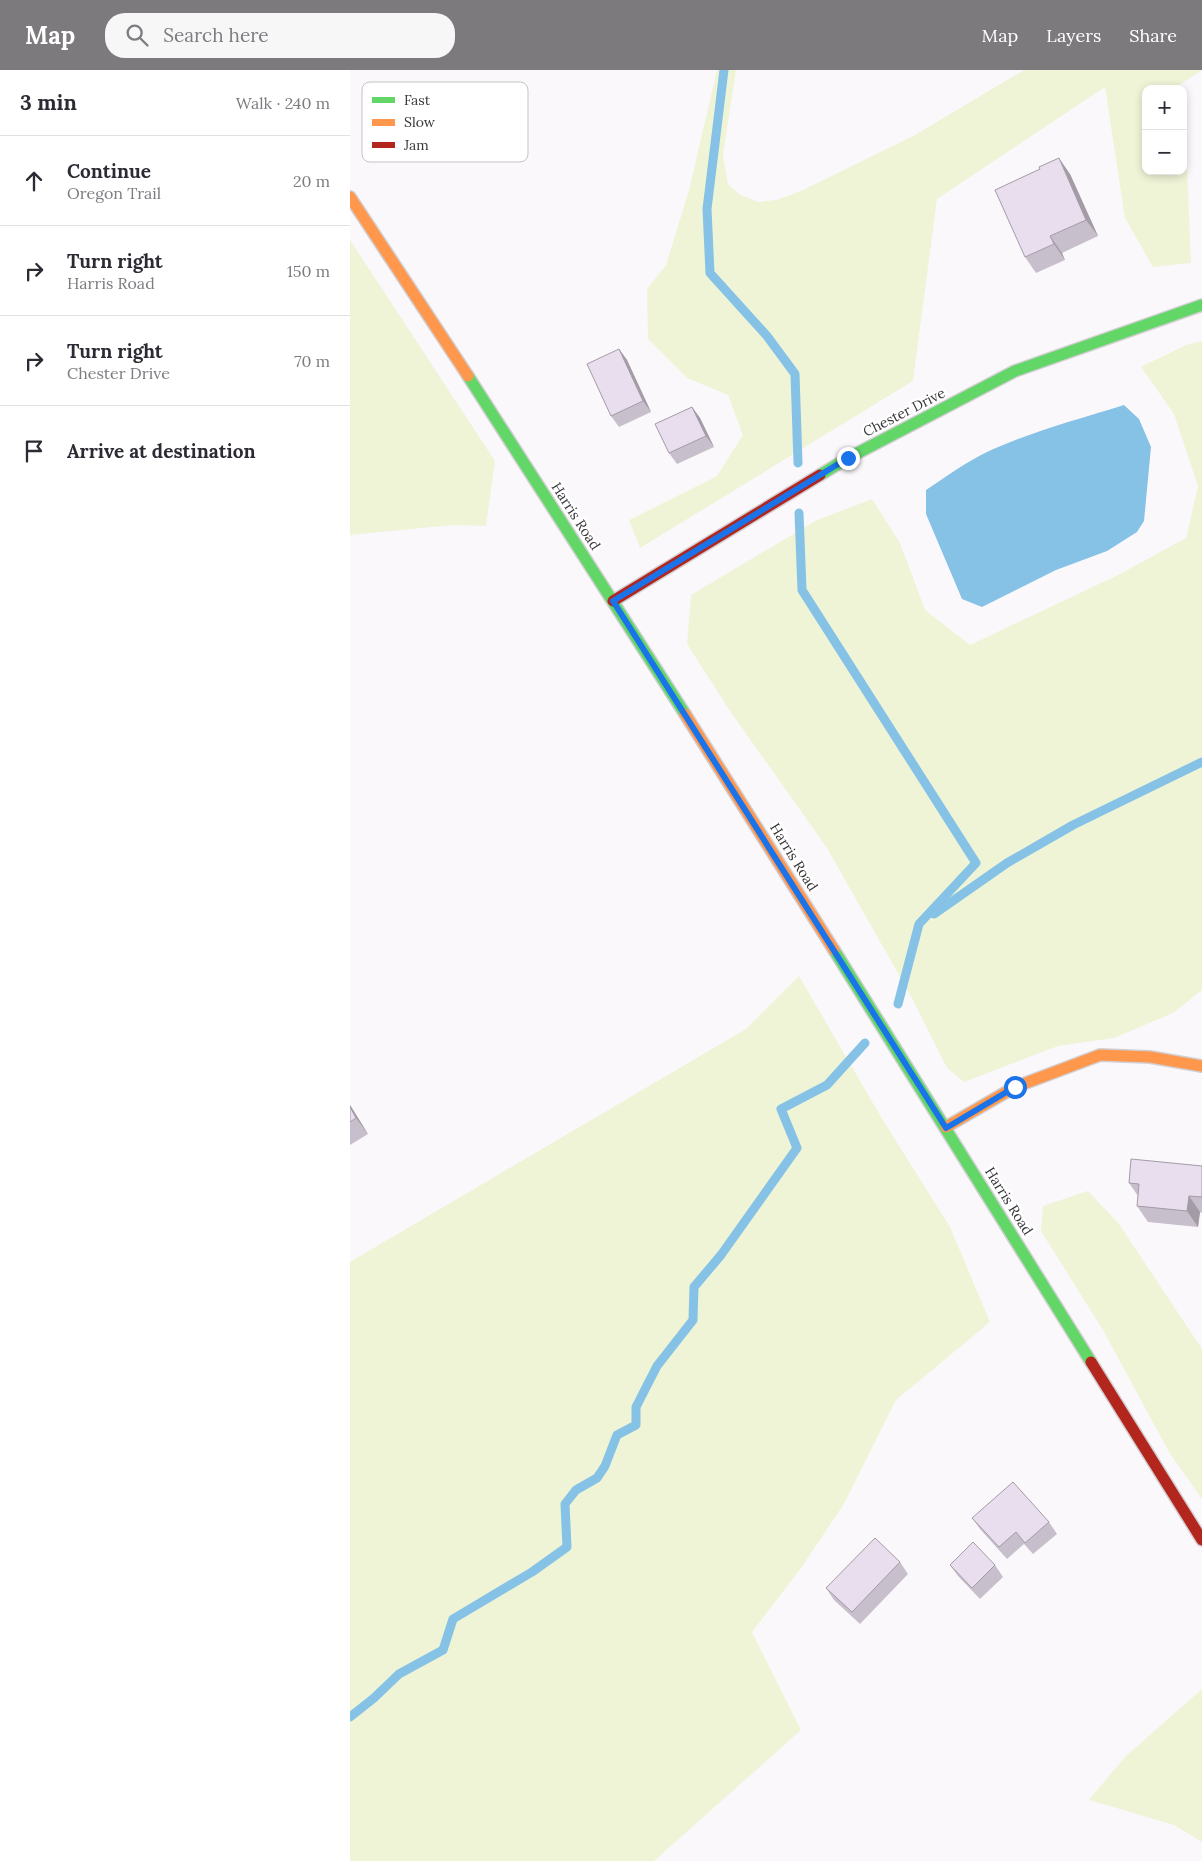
<!DOCTYPE html>
<html lang="en">
<head>
<meta charset="utf-8">
<style>
  body { margin:0; font-family:Lora,serif; background:#f7f7f7; color:#2b2b33 }
  .controls { position:absolute; right:15px; top:15px; display:grid; overflow:hidden; border-radius:10px; box-shadow:0 2px 8px #0003 }
  .controls button { width:45px; height:45px; display:grid; place-items:center; padding:0; border:0; border-bottom:1px solid #e1e1e2; background:#fff; color:#2b2b33; font:25px sans-serif }
  .stop { position:absolute; width:15px; height:15px; margin:-11px; border:4px solid #1a73e8; border-radius:50%; background:#fff }
  .stop.end { background:#1a73e8; border-color:#fff; box-shadow:0 1px 5px #0008 }
  .list { margin:0; padding:0; list-style:none }
  h2 { display:flex; justify-content:space-between; align-items:center; height:65px; margin:0; padding:0 20px; font-size:21px }
  h2 small { font-size:16px; font-weight:400; color:#7c7c81 }
  .list li { display:grid; grid-template-columns:32px 1fr auto; gap:15px; align-items:center; box-sizing:border-box; height:90px; padding:0 20px; border-top:1px solid #e1e1e2 }
  .list b { display:block; font-size:19px; white-space:nowrap }
  .list p { margin:0; font-size:16px; white-space:nowrap; color:#7c7c81 }
  .list em { font-size:16px; font-style:normal; color:#7c7c81 }
  .icon { flex:none; width:28px; height:28px; fill:none; stroke:currentColor; stroke-width:2; stroke-linecap:round; stroke-linejoin:round }
  .map { position:relative; flex:none; width:852px; height:1791px; overflow:hidden }
  header { display:flex; align-items:center; gap:30px; box-sizing:border-box; height:70px; padding:0 25px; background:#7d7a7e; color:#fff }
  header strong { font-size:24px }
  nav { display:flex; gap:28px; margin-inline-start:auto; font-size:18px }
  .search { width:350px; height:45px; background:#f7f7f7; display:flex; align-items:center; gap:12px; box-sizing:border-box; padding:0 18px; border-radius:20px; color:#7c7c81; font-size:19px }
  main { display:flex }
  aside { flex:1; background:#fff }
  .map>svg:first-child { display:block }
</style>
</head>
<body>
<header>
<strong>Map</strong>
<div class="search"><svg class="icon" aria-label="search" viewBox="0 0 24 24"><circle cx="10" cy="10" r="6"/><path d="M15 15l6 6"/></svg>Search here</div>
<nav><a>Map</a><a>Layers</a><a>Share</a></nav>
</header>
<main>
<aside>
<h2>3 min<small>Walk · 240 m</small></h2>
<ul class="list">
<li><svg class="icon" aria-label="ahead" viewBox="0 0 24 24"><path d="M12 20V5M6 11l6-6 6 6"/></svg><div><b>Continue</b><p>Oregon Trail</p></div><em>20 m</em></li>
<li><svg class="icon" aria-label="right" viewBox="0 0 24 24"><path d="M7 20v-9h11M14 6l5 5-5 5"/></svg><div><b>Turn right</b><p>Harris Road</p></div><em>150 m</em></li>
<li><svg class="icon" aria-label="right" viewBox="0 0 24 24"><path d="M7 20v-9h11M14 6l5 5-5 5"/></svg><div><b>Turn right</b><p>Chester Drive</p></div><em>70 m</em></li>
<li><svg class="icon" aria-label="arrive" viewBox="0 0 24 24"><path d="M6 21V4h12l-3 4 3 4H6"/></svg><div><b>Arrive at destination</b></div></li>
</ul>
</aside>
<div class="map">
<svg width="852" height="1791" viewBox="0 0 852 1791">
  <rect width="100%" height="100%" fill="#fbf8fc"/>
  <g fill="#eff4d7">
    <polygon points="367,0 386,0 373,85 378,114 389,124 408,132 426,130 451,121 565,65 674,0 852,0 828,16 828,19 796,19 796,101 833,101 833,64 837,96 841,193 803,197 775,148 755,17 587,129 563,311 290,478 279,450 367,406 393,365 378,325 337,308 298,269 297,219 316,195 339,120"/>
    <polygon points="0,170 145,391 136,456 103,455 0,465"/>
    <polygon points="852,271 852,920 823,943 764,968 708,976 614,1012 597,998 563,930 477,778 380,641 337,574 341,525 467,450 522,429 550,473 575,540 620,575 768,505 836,468 848,416 824,344 791,297 836,275"/>
    <polygon points="449,906 531,1047 600,1157 640,1252 546,1330 494,1434 451,1498 402,1562 451,1660 304,1791 0,1791 0,1192 396,959"/>
    <polygon points="738,1121 769,1154 852,1279 852,1429 819,1382 753,1260 691,1161 693,1136"/>
    <polygon points="852,1619 852,1772 824,1755 739,1730 775,1687"/>
  </g>
  <path fill="#85c2e6" d="M774,335L789,349L801,377L794,451L787,462L757,481L706,500L632,537L612,529L576,444V420C594,408 612,395 631,385C676,363 726,350 774,335Z"/>
  <g fill="none" stroke-linecap="round" stroke-linejoin="round">
    <g stroke="#85c2e6" stroke-width="9">
      <polyline points="374,0 357,139 360,203 417,266 445,304 448,393"/>
      <polyline points="449,443 452,520 626,793 569,854 548,934"/>
      <polyline points="584,844 657,793 723,755 852,692"/>
      <polyline points="0,1647 24,1628 49,1604 93,1580 103,1549 182,1502 217,1477 215,1434 226,1420 247,1408 255,1396 267,1365 286,1355 286,1337 307,1296 343,1250 344,1217 371,1185 447,1078 431,1039 477,1015 515,973"/>
    </g>
    <g stroke="#d1cfd2" stroke-width="14">
      <g id="fast">
        <polyline points="118,306 335,644"/>
        <polyline points="470,405 498,388 665,301 852,235"/>
        <polyline points="484,880 741,1292"/>
      </g>
    </g>
    <g stroke="#d1cfd2" stroke-width="14">
      <g id="slow">
        <polyline points="0,127 118,306"/>
        <polyline points="335,644 484,880"/>
        <polyline points="596,1057 665,1017 750,985 800,987 852,996"/>
      </g>
    </g>
    <g stroke="#d1cfd2" stroke-width="14">
      <g id="jam">
        <polyline points="263,531 470,405"/>
        <polyline points="741,1292 852,1470"/>
      </g>
    </g>
    <use href="#fast" stroke="#63d668" stroke-width="11"/>
    <use href="#slow" stroke="#ff974d" stroke-width="11"/>
    <use href="#jam" stroke="#b3261e" stroke-width="11"/>
  </g>
  <g fill="#c8bfcc">
    <polygon points="720,104 748,166 712,183 715,190 686,203 675,187"/>
    <polygon points="269,279 277,290 301,342 269,357 261,346"/>
    <polygon points="342,337 350,348 364,377 327,394 319,383"/>
    <polygon points="0,1035 18,1064 0,1075"/>
    <polygon points="852,1096 852,1143 850,1142 848,1157 798,1152 787,1136 788,1126 779,1113"/>
    <polygon points="622,1448 699,1452 707,1464 683,1484 674,1474 657,1489 630,1459"/>
    <polygon points="550,1492 558,1504 510,1554 484,1530 476,1518"/>
    <polygon points="600,1495 645,1495 653,1507 630,1529 608,1506"/>
  </g>
  <g fill="#a39ba6">
    <polygon points="709,88 720,104 748,166 736,150"/>
    <polygon points="700,166 712,183 715,190 704,174"/>
    <polygon points="269,279 277,290 301,342 293,331"/>
    <polygon points="342,337 350,348 364,377 356,366"/>
    <polygon points="0,1035 18,1064 6,1048 0,1037"/>
    <polygon points="839,1126 850,1142 848,1157 837,1141"/>
  </g>
  <g fill="#e9deed" stroke="#a39ba6">
    <polygon points="709,88 736,150 700,166 704,174 675,187 645,120 690,99 689,97"/>
    <polygon points="269,279 293,331 261,346 237,294"/>
    <polygon points="342,337 356,366 319,383 305,354"/>
    <polygon points="0,1037 6,1048 0,1052"/>
    <polygon points="781,1089 852,1096 852,1127 839,1126 837,1141 787,1136 789,1114 779,1113"/>
    <polygon points="663,1412 699,1452 675,1473 666,1462 649,1477 622,1448"/>
    <polygon points="525,1468 550,1492 502,1542 476,1518"/>
    <polygon points="623,1472 645,1495 622,1518 600,1495"/>
  </g>
  <g fill="none" stroke-linecap="round" stroke-linejoin="round">
    <polyline stroke="#1a73e8" stroke-width="6" points="498,388 263,531 596,1058 665,1017"/>
  </g>
  <g text-anchor="middle" dominant-baseline="central" stroke-width="5" stroke-linejoin="round" paint-order="stroke">
    <g font-size="14" fill="#39363a" stroke="#fff">
      <text transform="translate(554 342) rotate(-27)">Chester Drive</text>
      <text transform="translate(226 446) rotate(57)">Harris Road</text>
      <text transform="translate(444 787) rotate(58)">Harris Road</text>
      <text transform="translate(659 1131) rotate(58)">Harris Road</text>
    </g>
  </g>
  <rect x="12" y="12" width="166" height="80" rx="8" fill="#fff" stroke="#c4c3c4" stroke-width="1"/>
  <rect x="22" y="27" width="23" height="6" fill="#63d668"/>
  <rect x="22" y="49" width="23" height="7" fill="#ff974d"/>
  <rect x="22" y="72" width="23" height="6" fill="#b3261e"/>
  <g font-size="14" fill="#39363a">
    <text x="54" y="35">Fast</text>
    <text x="54" y="57">Slow</text>
    <text x="54" y="80">Jam</text>
  </g>
</svg>
<div class="controls">
<button>+</button>
<button>−</button>
</div>
<div class="stop" style="left:665px;top:1017px"></div>
<div class="stop end" style="left:498px;top:388px"></div>
</div>
</main>
</body>
</html>
